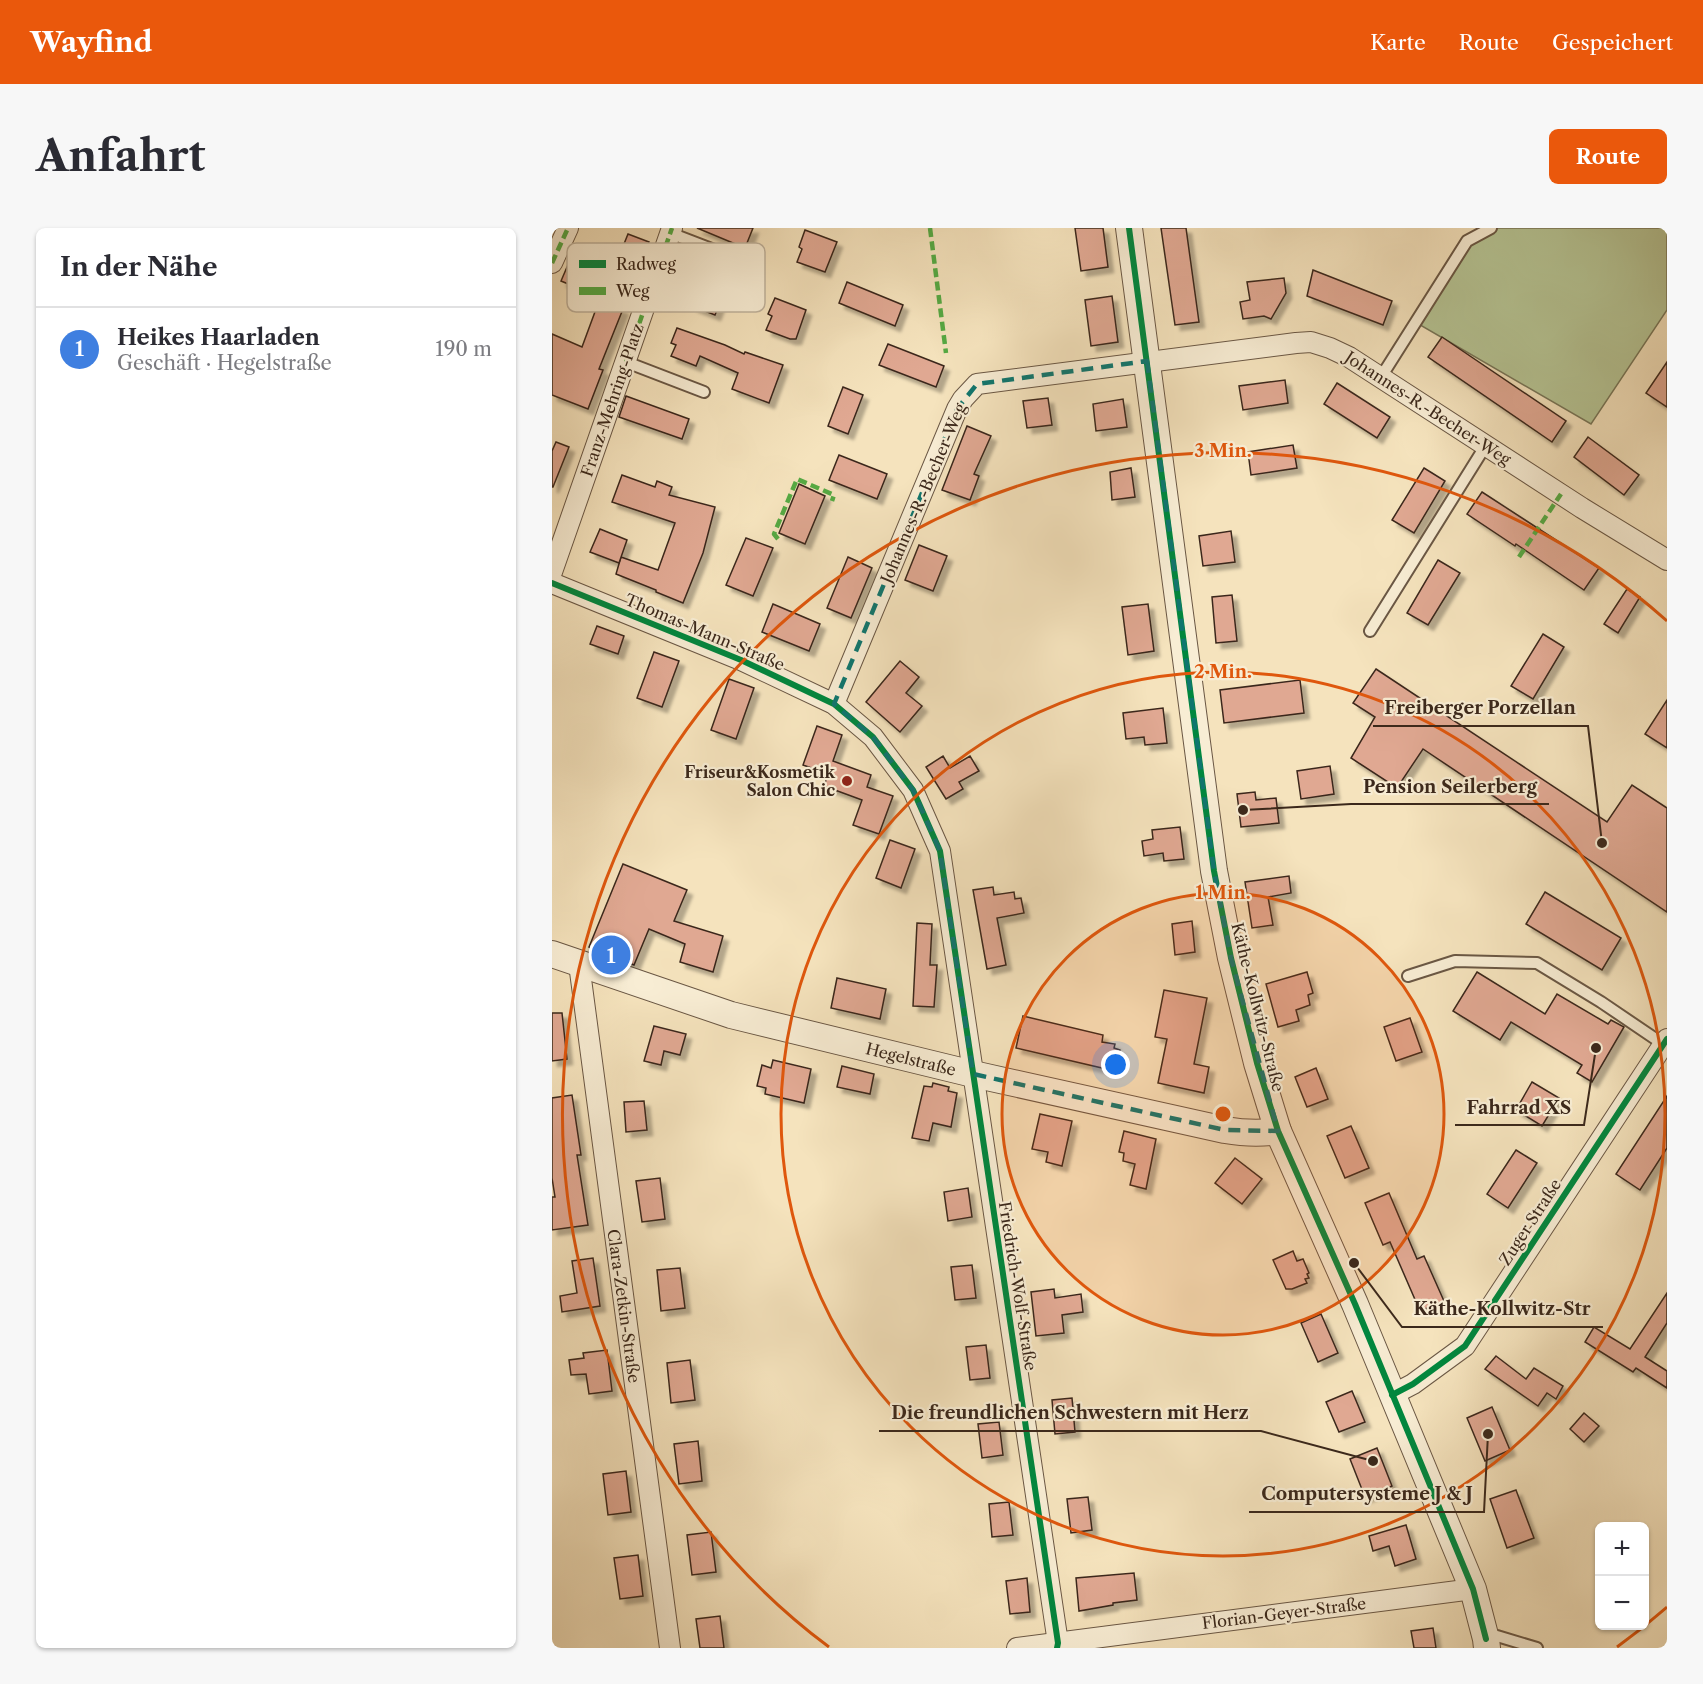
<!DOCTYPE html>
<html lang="de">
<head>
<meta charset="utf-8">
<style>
  body { margin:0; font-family:"Libre Caslon Text",serif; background:#f7f7f7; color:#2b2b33 }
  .controls { position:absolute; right:18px; bottom:18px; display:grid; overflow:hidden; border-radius:9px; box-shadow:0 2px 4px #0004 }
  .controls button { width:54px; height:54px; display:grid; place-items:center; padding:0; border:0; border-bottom:2px solid #e1e1e2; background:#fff; color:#2b2b33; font:30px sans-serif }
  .you { position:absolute; left:564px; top:837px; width:21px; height:21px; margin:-15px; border:4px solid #fff; border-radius:50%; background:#1a73e8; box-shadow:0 0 0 9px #1a73e833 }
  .badge { display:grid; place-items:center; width:39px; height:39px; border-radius:50%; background:#ea580c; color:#fff; font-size:20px; font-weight:700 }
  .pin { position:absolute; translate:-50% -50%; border:3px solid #fff; box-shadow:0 2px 6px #0006 }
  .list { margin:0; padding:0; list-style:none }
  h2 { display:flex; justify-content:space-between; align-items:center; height:78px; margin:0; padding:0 24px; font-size:26px }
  h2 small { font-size:20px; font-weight:400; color:#7c7c81 }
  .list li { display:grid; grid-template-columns:39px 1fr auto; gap:18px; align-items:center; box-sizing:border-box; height:84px; padding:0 24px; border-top:2px solid #e1e1e2 }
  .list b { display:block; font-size:22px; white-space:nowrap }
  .list p { margin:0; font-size:20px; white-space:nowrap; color:#7c7c81 }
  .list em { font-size:20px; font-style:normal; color:#7c7c81 }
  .map { position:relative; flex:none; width:1115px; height:1420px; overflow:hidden; border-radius:9px }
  header { display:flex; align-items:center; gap:36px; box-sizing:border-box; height:84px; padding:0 30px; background:#ea580c; color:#fff }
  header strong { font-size:28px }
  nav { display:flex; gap:33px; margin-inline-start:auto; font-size:21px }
  .intro { display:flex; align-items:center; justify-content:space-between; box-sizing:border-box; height:144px; padding:0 36px }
  h1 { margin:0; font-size:42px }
  .button { padding:15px 27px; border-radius:9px; background:#ea580c; color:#fff; font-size:21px; font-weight:700 }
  main { display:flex; gap:36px; padding:0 36px }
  aside { flex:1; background:#fff; border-radius:9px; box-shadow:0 2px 4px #0004 }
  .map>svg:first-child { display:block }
</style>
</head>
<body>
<header>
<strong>Wayfind</strong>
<nav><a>Karte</a><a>Route</a><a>Gespeichert</a></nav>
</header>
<div class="intro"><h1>Anfahrt</h1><a class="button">Route</a></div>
<main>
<aside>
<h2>In der Nähe<small></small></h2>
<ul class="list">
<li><span class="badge" style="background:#3f7fe0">1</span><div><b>Heikes Haarladen</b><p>Geschäft · Hegelstraße</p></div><em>190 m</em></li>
</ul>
</aside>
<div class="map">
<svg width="1115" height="1420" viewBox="0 0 1115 1420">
  <defs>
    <filter id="shadow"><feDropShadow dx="5.5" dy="5.5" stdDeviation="1.5" flood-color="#0004"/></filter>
  </defs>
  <rect width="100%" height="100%" fill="#f5e3bd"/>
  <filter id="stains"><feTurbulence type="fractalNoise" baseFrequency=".00333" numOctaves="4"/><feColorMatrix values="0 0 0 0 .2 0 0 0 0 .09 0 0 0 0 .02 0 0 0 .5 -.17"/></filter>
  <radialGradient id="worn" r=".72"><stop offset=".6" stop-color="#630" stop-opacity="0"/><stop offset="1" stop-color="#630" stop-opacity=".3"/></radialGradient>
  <polygon fill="#b6c595" stroke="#787658" stroke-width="1.5" points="939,0 1115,0 1115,82 1039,196 863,94 915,13"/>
  <g fill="#e0a892" stroke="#3b281b" stroke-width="1.5" filter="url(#shadow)">
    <polygon points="145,0 201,0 193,20"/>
    <polygon points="523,0 551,0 556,39 529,43"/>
    <polygon points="609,0 634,0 647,94 623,97"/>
    <polygon points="253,2 285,14 273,44 245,34 250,21 247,19"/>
    <polygon points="76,6 97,14 83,51 83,56 60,46"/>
    <polygon points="18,32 35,39 26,60 9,53"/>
    <polygon points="761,42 840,73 831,97 755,68"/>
    <polygon points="153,45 176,54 163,87 140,78"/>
    <polygon points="732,50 734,65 719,91 712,88 691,91 688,74 698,72 695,54"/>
    <polygon points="295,54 351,77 343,98 287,75"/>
    <polygon points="560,68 566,114 539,118 533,72"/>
    <polygon points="223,70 254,82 244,111 238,111 214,102 220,88 216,86"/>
    <polygon points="47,73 71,81 47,141 51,142 36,181 0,167 0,106 30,119"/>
    <polygon points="125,100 173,117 192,126 193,124 231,137 217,175 180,161 186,145 148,128 144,138 119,128 124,117 119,115"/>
    <polygon points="890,109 1014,193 1000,214 876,129"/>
    <polygon points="336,116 392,138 384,159 327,137"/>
    <polygon points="1115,134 1115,179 1094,165"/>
    <polygon points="733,152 736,175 691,182 687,158"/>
    <polygon points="785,155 838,189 825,210 772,176"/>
    <polygon points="291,159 311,167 296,206 276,198"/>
    <polygon points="74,168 137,191 130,211 67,189"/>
    <polygon points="496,170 500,197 475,200 471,173"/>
    <polygon points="571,171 575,199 544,203 541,176"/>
    <polygon points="415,198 439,208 422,246 427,248 418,272 390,262"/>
    <polygon points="1036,209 1087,247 1072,267 1022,229"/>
    <polygon points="4,214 17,219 1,259 0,259 0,223"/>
    <polygon points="741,217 745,240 699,247 696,224"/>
    <polygon points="287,227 335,246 325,271 277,252"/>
    <polygon points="579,240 583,269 560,272 558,244"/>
    <polygon points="872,240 893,253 862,305 840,292"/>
    <polygon points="70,247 103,259 105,253 120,259 117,267 163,279 151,325 131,375 104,364 104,362 64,346 69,329 106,342 123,295 60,274"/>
    <polygon points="247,256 273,268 253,316 227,305"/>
    <polygon points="930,264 1047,340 1032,362 964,316 963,318 915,286"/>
    <polygon points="48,301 75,312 67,335 38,324"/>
    <polygon points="679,303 683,334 651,338 647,308"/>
    <polygon points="194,310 221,320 201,368 174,357"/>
    <polygon points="367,317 395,328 381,363 353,352"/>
    <polygon points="296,329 320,340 299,390 275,380"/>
    <polygon points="886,332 908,345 876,397 855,385"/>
    <polygon points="1075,361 1088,369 1066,405 1052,396"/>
    <polygon points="680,367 685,413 664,415 660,369"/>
    <polygon points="221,376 268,396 257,423 210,404"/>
    <polygon points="596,376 602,423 576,427 570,379"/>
    <polygon points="45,398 72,408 66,426 38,416"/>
    <polygon points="991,406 1012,419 981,471 959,458"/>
    <polygon points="102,424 127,433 110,479 85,470"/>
    <polygon points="348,433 367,449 354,465 370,478 348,504 314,474"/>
    <polygon points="824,441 1055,594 1080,557 1115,580 1115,684 871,521 845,560 799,530 823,489 801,475"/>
    <polygon points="177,451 202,460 184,511 159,502"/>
    <polygon points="748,452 752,485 672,495 668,462"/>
    <polygon points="1115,472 1115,520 1093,506"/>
    <polygon points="611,480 615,515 593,517 592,509 574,511 571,485"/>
    <polygon points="265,498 290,507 281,533 319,547 315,559 341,568 327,606 301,597 310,572 272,558 276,546 251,537"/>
    <polygon points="391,528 398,540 418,528 427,543 407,554 411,561 394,571 374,539"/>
    <polygon points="778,538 782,566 749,571 745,543"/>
    <polygon points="703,564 704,572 724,570 727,595 689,599 685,566"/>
    <polygon points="628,599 632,631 612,633 611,625 592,628 590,613 601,611 600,602"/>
    <polygon points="338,612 363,621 349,660 324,650"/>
    <polygon points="71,636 135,662 122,693 171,708 161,744 128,734 133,716 97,701 82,737 37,719"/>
    <polygon points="737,648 739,665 716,669 721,697 700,700 693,654"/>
    <polygon points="441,659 442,667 462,664 463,671 469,670 472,685 445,690 454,737 435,741 421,662"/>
    <polygon points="993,664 1069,710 1050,742 974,696"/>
    <polygon points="640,693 643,724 623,727 620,696"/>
    <polygon points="365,695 380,696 378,737 385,737 382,779 361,778"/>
    <polygon points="755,744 761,765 756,767 758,777 744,782 747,793 726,799 714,756"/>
    <polygon points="925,744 993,786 1005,766 1056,796 1059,792 1072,799 1040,854 1025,845 1030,837 959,794 948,812 901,783"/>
    <polygon points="285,750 334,761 328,791 279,780"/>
    <polygon points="612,762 655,770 642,836 657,839 652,865 606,855 615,811 603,809"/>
    <polygon points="0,785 10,785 15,831 0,833"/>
    <polygon points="471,788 551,807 550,814 563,816 562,820 568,822 563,843 464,820"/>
    <polygon points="858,790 870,824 844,833 832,799"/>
    <polygon points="102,798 134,806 128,827 112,823 109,837 92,833"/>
    <polygon points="221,832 259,841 252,875 213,866 214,860 205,858 210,837 219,840"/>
    <polygon points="290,838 322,846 318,866 285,859"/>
    <polygon points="764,840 776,871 755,879 743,849"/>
    <polygon points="980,854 1007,870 990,898 964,882"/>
    <polygon points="381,855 397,859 396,863 405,865 399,899 381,895 377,913 360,910 372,858 380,859"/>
    <polygon points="20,867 29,927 25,927 36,997 0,1002 0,969 3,969 0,950 0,870"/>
    <polygon points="1115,868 1115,920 1088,962 1064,946"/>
    <polygon points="92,873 95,902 74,904 72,874"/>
    <polygon points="488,886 520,893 510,938 494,934 496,924 480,921"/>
    <polygon points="799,898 817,940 793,950 775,908"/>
    <polygon points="572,903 604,911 594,961 578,957 583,936 571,933 572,925 567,924"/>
    <polygon points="964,922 985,935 956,980 935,966"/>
    <polygon points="683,930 710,951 690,976 663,955"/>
    <polygon points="108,950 113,991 90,994 84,953"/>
    <polygon points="416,960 420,989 396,993 392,964"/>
    <polygon points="837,965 865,1031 872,1028 892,1073 868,1083 838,1014 831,1017 813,975"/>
    <polygon points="741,1023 745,1033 751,1031 757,1045 755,1046 757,1050 753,1051 755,1055 740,1061 734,1061 721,1032"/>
    <polygon points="41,1030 48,1078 10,1084 8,1068 25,1065 20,1033"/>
    <polygon points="420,1037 424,1070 403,1072 399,1039"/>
    <polygon points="128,1040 133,1080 109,1083 105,1042"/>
    <polygon points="502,1061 503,1070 529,1066 531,1084 510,1087 512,1105 484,1108 479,1064"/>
    <polygon points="1115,1065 1115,1095 1093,1129 1115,1143 1115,1160 1084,1140 1081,1144 1033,1114 1042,1099 1078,1121"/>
    <polygon points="769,1086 786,1125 766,1134 749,1095"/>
    <polygon points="434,1117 438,1150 418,1152 414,1119"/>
    <polygon points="55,1122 60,1163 37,1166 34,1146 19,1147 17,1132 32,1130 31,1125"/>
    <polygon points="944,1128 974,1151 982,1140 1011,1158 1004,1171 995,1165 986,1178 933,1141"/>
    <polygon points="138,1132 143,1172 119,1175 115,1135"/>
    <polygon points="800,1163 813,1194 787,1204 774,1174"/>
    <polygon points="520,1170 523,1204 503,1206 500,1172"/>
    <polygon points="940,1179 958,1222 933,1233 915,1190"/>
    <polygon points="1032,1185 1047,1198 1032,1214 1018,1201"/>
    <polygon points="447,1194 451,1227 430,1230 426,1196"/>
    <polygon points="146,1213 150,1253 127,1256 122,1216"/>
    <polygon points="825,1220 840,1258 813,1269 798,1231"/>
    <polygon points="74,1243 79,1284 56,1287 51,1246"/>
    <polygon points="964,1262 982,1310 955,1320 938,1271"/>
    <polygon points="536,1269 540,1302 519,1305 515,1271"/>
    <polygon points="457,1274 461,1307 440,1309 437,1276"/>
    <polygon points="854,1297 864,1331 843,1338 837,1318 821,1323 817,1308"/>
    <polygon points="159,1304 164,1344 140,1347 135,1307"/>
    <polygon points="86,1327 91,1368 68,1371 62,1330"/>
    <polygon points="582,1345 585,1372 561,1375 561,1377 527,1383 524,1350"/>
    <polygon points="475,1350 478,1384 458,1386 454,1353"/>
    <polygon points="168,1388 172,1420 148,1420 144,1391"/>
    <polygon points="881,1400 884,1420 862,1420 859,1403"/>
  </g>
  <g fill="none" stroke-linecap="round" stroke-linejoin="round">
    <g stroke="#6a5744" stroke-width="14">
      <g id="service">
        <polyline points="118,5 204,38"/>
        <polyline points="74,134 152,164"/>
        <polyline points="829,149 915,13 939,0"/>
        <polyline points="818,403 934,217"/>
        <polyline points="856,748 903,733 985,735 1049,774 1111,816"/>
        <polyline points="934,1411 945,1408 985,1420"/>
      </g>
    </g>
    <g stroke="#6a5744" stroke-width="22">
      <g id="minor">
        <polyline points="0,35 16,0"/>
        <polyline points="0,344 120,0"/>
        <polyline points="0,355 189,432 282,476 321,509 361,562 388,623 506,1415 505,1420"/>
        <polyline points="282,476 405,181 411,171 425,156 744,115 759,114 778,120 797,129 1030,280 1115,332"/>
        <polyline points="27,736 118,1420"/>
        <polyline points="840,1167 861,1156 913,1118 1115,811"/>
        <polyline points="465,1420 921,1361"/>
      </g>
    </g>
    <g stroke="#6a5744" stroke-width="28">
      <g id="tertiary">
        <polyline points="577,0 662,643 679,730 705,835 726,903 803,1076 921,1361 934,1411 935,1420"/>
        <path d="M0,726L179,787L421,846L673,902C691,905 708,906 726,903"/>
      </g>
    </g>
    <use href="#service" stroke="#f8edd4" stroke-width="10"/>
    <use href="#minor" stroke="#f8edd4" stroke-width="20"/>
    <use href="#tertiary" stroke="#f8edd4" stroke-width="26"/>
    <g stroke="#55aa43" stroke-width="4.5" stroke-dasharray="9 4.5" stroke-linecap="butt">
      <polyline points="378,0 394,125"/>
      <polyline points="0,35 16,0"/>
      <polyline points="74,134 120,0"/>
      <polyline points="226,311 222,306 245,251 282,267 280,273"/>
      <polyline points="967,329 1009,266"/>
    </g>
    <g stroke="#f8edd4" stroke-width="10">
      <g id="cycleway">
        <polyline points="577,0 662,643 679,730 705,835 726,903 803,1076 921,1361 934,1411"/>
        <polyline points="0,355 189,432 282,476 321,509 361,562 388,623 506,1415 505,1420"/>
        <polyline points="840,1167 861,1156 913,1118 1115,811"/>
      </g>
    </g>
    <use href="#cycleway" stroke="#00873e" stroke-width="6"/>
  </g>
  <path fill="none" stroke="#0f766e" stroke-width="4.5" stroke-dasharray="12 8" stroke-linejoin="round" d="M595,133L662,643L679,730L726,903L673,902L421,846L388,623L361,562L321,509L282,476L405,181L425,156Z"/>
  <circle cx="671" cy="886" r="221" fill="#df570d" fill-opacity=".12"/>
  <g fill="none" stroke="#df570d" stroke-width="3">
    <circle cx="671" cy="886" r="221"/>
    <circle cx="671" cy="886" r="442"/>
    <path d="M1115 1379A663 663 0 0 1 1065 1419M277 1419A663 663 0 1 1 1115 393"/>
  </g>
  <circle fill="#8f2418" stroke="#f8edd4" stroke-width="2" cx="295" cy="553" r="6"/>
  <g text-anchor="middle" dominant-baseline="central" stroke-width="4.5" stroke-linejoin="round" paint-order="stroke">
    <g font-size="16" fill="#3b281b" stroke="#f8edd4">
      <text transform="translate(60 172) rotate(-71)">Franz-Mehring-Platz</text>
      <text transform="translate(876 180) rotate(33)">Johannes-R.-Becher-Weg</text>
      <text transform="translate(371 265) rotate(-67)">Johannes-R.-Becher-Weg</text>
      <text transform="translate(153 404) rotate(23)">Thomas-Mann-Straße</text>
      <text transform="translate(706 779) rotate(76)">Käthe-Kollwitz-Straße</text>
      <text transform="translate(359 831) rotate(14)">Hegelstraße</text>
      <text transform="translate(978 994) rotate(-57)">Zuger Straße</text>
      <text transform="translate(466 1058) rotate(81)">Friedrich-Wolf-Straße</text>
      <text transform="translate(72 1078) rotate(82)">Clara-Zetkin-Straße</text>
      <text transform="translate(732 1385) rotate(-7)">Florian-Geyer-Straße</text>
    </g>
    <g font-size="16" font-weight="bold" fill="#3b281b" stroke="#f8edd4" text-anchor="end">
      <text x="283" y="544">Friseur&amp;Kosmetik<tspan x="283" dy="18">Salon Chic</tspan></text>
    </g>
  </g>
  <rect x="15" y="15" width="198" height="69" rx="9" fill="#f8edd4" stroke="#bfb29c" stroke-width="1.5"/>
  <rect x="27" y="32" width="27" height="8" fill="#00873e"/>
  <rect x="27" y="59" width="27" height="8" fill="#55aa43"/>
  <g font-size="16" fill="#3b281b">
    <text x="64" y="42">Radweg</text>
    <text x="64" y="69">Weg</text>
  </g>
  <circle cx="671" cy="886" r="9" fill="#df570d" stroke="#f8edd4" stroke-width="3"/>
  <g font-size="18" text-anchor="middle" font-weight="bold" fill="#df570d" stroke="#f8edd4" stroke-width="4.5" stroke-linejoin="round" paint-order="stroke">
    <text x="671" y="229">3 Min.</text>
    <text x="671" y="450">2 Min.</text>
    <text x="671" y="671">1 Min.</text>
  </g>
  <path fill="none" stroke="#3b281b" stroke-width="2" d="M1050 615L1036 498H821M691 582L799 576H997M1044 820L1032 897H903M802 1035L850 1099H1051M821 1233L709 1203H327M936 1206L932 1284H697"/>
  <g fill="#3b281b" stroke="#f8edd4" stroke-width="2">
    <circle cx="1050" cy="615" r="6"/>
    <circle cx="691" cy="582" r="6"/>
    <circle cx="1044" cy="820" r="6"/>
    <circle cx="802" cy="1035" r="6"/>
    <circle cx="821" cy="1233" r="6"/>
    <circle cx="936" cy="1206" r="6"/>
  </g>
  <g font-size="18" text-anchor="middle" font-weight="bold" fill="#3b281b" stroke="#f8edd4" stroke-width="4.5" stroke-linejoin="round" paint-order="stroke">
    <text x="928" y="486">Freiberger Porzellan</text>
    <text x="898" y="565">Pension Seilerberg</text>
    <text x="967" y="886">Fahrrad XS</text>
    <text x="950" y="1087">Käthe-Kollwitz-Str</text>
    <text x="518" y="1191">Die freundlichen Schwestern mit Herz</text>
    <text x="815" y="1272">Computersysteme J &amp; J</text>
  </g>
  <rect width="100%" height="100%" filter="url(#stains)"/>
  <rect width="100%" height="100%" fill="url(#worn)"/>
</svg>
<div class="controls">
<button>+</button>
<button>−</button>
</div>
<div class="you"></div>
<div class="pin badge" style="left:59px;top:727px;background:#3f7fe0">1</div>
</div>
</main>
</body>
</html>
